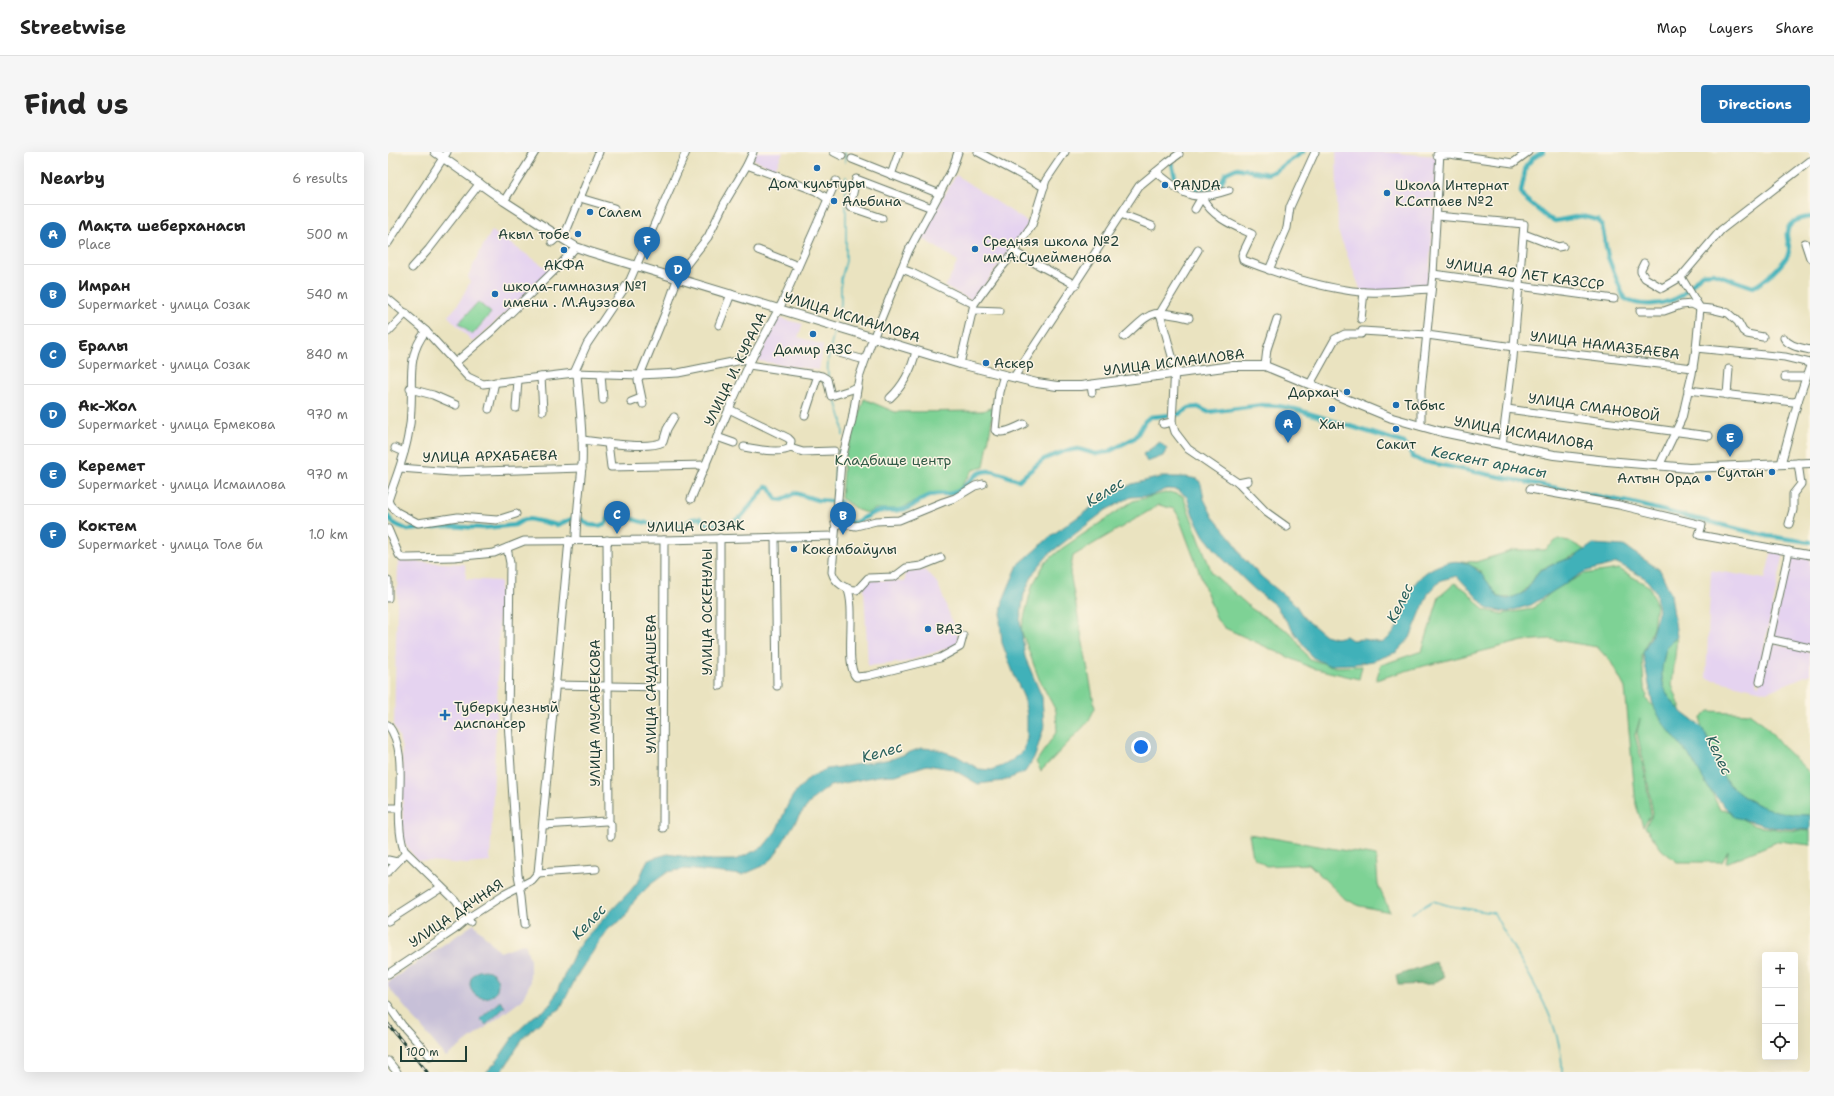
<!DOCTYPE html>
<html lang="en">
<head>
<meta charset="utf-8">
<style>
  body { margin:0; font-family:"Shantell Sans",sans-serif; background:#f6f6f6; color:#222 }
  .controls { position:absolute; right:12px; bottom:12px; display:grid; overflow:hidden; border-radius:4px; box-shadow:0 4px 16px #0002 }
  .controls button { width:36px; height:36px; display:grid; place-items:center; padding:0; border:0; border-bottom:1px solid #e0e0e0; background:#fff; color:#222; font:20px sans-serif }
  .scale { position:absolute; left:12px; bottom:10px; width:67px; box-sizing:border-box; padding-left:4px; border:2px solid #1f3d34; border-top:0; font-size:11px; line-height:14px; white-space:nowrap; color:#1f3d34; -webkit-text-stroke:3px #fcf5e5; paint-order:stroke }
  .you { position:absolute; left:753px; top:595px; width:14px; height:14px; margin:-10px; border:3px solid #fff; border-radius:50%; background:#1a73e8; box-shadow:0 0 0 6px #1a73e833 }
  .badge { display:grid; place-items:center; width:26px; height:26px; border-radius:50%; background:#1f6fb2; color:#fff; font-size:13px; font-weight:700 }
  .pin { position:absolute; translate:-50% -33px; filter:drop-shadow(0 1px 2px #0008) }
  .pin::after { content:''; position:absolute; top:21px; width:14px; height:12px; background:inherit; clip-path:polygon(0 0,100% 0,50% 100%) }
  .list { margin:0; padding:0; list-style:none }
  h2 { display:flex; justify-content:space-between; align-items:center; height:52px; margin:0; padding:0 16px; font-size:17px }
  h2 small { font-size:13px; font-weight:400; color:#767676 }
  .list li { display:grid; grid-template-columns:26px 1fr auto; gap:12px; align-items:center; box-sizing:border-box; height:60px; padding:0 16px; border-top:1px solid #e0e0e0 }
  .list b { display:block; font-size:15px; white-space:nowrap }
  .list p { margin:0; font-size:13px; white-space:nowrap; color:#767676 }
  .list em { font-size:13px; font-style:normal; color:#767676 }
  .icon { flex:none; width:22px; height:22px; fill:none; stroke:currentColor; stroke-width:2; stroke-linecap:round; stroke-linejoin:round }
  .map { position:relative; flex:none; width:1422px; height:920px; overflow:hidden; border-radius:4px }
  header { display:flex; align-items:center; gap:24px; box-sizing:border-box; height:56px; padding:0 20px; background:#fff; border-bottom:1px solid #e0e0e0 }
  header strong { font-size:19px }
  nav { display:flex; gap:22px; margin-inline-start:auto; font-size:14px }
  .intro { display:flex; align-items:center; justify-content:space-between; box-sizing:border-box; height:96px; padding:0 24px }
  h1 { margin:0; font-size:28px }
  .button { padding:10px 18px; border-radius:4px; background:#1f6fb2; color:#fff; font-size:14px; font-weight:700 }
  main { display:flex; gap:24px; padding:0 24px }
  aside { flex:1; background:#fff; border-radius:4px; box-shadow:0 4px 16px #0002 }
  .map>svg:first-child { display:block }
</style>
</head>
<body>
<header>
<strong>Streetwise</strong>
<nav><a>Map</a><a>Layers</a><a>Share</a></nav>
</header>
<div class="intro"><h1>Find us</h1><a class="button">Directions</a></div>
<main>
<aside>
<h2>Nearby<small>6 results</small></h2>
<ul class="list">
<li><span class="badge">A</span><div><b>Мақта шеберханасы</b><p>Place</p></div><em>500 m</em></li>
<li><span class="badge">B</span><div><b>Имран</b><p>Supermarket · улица Созак</p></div><em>540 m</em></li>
<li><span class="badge">C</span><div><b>Ералы</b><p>Supermarket · улица Созак</p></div><em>840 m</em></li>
<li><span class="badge">D</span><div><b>Ак-Жол</b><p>Supermarket · улица Ермекова</p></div><em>970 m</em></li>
<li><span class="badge">E</span><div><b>Керемет</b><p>Supermarket · улица Исмаилова</p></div><em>970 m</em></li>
<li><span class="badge">F</span><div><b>Коктем</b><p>Supermarket · улица Толе би</p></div><em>1.0 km</em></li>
</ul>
</aside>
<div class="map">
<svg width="1422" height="920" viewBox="0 0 1422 920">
  <rect width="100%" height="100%" fill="#fcf5e5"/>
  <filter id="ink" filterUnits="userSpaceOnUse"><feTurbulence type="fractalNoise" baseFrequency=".025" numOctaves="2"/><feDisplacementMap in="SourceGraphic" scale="8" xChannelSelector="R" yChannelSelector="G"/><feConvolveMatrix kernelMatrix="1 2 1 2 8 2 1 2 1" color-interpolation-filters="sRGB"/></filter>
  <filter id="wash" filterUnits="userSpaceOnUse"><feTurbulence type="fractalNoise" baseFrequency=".012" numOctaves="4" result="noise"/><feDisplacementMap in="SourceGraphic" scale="16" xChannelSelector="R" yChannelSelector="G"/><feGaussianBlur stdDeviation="0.9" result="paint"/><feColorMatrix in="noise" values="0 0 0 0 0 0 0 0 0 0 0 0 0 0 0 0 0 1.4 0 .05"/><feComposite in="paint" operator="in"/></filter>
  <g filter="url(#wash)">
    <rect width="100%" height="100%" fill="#eae3c0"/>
    <g fill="#e5d3f0">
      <polygon points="368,0 395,0 387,17 365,7"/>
      <polygon points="948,0 995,0 1050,4 1040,137 973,139 950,79"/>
      <polygon points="568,23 641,71 585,149 557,135 570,109 532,85"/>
      <polygon points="104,79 163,119 85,190 60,164 69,154 82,130 80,124 92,99"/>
      <polygon points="390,166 415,172 410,185 435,193 431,218 370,209"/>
      <polygon points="1384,398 1396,401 1368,532 1371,533 1381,497 1387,492 1422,500 1422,522 1379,540 1318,526 1323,418 1377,427"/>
      <polygon points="1403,404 1422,407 1422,495 1387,488 1385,483"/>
      <polygon points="10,409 77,412 78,427 112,429 110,527 102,710 79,712 28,708 15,688 14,597 11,585 6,574"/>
      <polygon points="537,418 550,432 570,486 569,493 517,510 480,514 476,437 479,428 517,429 518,419"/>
    </g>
    <polygon fill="#c7c0d8" points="86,772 112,800 137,791 142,808 142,831 134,848 58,905 0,835 0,830"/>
    <g fill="#7ed295" stroke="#4e8864">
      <polygon points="90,150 103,161 84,183 71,171"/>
      <path d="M476,247L507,260L594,259L606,255L596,315L585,318L571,337L560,342L544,341L512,357H487C476,367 464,353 453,346L456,307Z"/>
      <polygon points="781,340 795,344 824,421 864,457 903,481 921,507 948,515 974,514 971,527 924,516 837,476 829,468 790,363 786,357 771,353 685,404 682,421 707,556 700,570 653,619 648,610 669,579 668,559 651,527 633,478 644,434 657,411 673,397 745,349"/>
      <path d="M1170,387L1181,389L1197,398C1183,407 1167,410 1152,418C1149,420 1147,425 1145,428C1135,443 1128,448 1110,445L1090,417L1073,409L1088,410L1126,398H1157Z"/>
      <polygon points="1231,417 1262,435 1268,453 1265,476 1254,503 1256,534 1259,543 1258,547 1301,593 1332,658 1336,657 1367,674 1395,678 1422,679 1422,693 1391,689 1338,711 1340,699 1334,710 1289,710 1274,698 1257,675 1265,662 1258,620 1249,581 1252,567 1247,583 1257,622 1263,663 1255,674 1248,653 1237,536 1223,510 1209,495 1162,487 1135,489 1024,517 988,528 993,513 1034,499 1051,445 1067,431 1079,439 1096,458 1114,462 1144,457 1166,438 1196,422"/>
      <polygon points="1289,485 1284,533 1294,560 1279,544 1276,537 1273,518 1279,493"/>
      <polygon points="1321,559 1361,561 1376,572 1397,597 1422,621 1422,663 1403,663 1375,656 1348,640 1332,621 1321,589 1313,574 1313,566"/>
      <polygon points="861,682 988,704 990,733 1002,760 972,754 957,747 921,712 878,714 865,705"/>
    </g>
    <polygon fill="#66b47e" stroke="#427859" points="1047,810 1056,825 1044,832 1010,833 1008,824"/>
    <g fill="#41b1b9" stroke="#307776">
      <polygon points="772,290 779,297 775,304 759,310 755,302"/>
      <path d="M773,325H798L810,327L813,332L816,347L825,365L846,390L854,405L875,426L907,452L916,466L937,483L948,486L958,484L964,488L975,487L994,491C1012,479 1009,471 1016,452C1024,431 1036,417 1058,411C1084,403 1097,426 1110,445L1120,447L1133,442L1138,439L1151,419L1173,409L1185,406L1205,392L1236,394L1272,418L1283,442L1289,485C1277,495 1278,496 1275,511C1270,532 1281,550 1298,563C1303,567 1310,571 1314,576C1323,590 1324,607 1333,621C1351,652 1389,663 1422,663V678L1383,675L1346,665L1321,637L1303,606L1275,571L1265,554L1255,501L1263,485L1270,461L1268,440L1257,426L1229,411L1196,420L1143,453L1119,460L1100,457L1069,424L1053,428L1040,442L1022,486L1009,500L985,509L966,512L940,513L924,505L887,453L866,437L834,406L816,384L805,363L799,345L790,338L779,337L763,344L743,345L718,358L661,402L646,420L636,442L632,469L637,505L654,545L656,575L647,604L637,620L615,629L590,632L564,617L539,613L508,623L490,624L442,634L425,647L411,664L385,706L375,714L354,723L297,717L280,720L263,732L246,749L236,767L221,776L191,820L172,857L158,865L135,886L117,915L112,920H98L108,910L128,881L145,865L156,858L163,852L188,798L196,787L243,738L251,728L259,709L265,706L280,702L320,708H347L375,695L388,679L401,650L406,642L422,625L439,617L504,607L533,596L548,597L569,604L591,617L604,618L622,610L636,598L639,585V564L636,546L628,528L614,491L612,469L615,448L630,413L664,383L717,346L744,332Z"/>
      <circle cx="96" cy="832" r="14"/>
      <polygon points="112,849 117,855 98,873 92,867"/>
    </g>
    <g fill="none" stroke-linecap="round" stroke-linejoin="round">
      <g stroke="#41b1b9" stroke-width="1.5">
        <polyline points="457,0 457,10"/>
        <polyline points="448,168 453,152 453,127 458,109 458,25"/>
        <path d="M440,224C438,206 443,196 446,179"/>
        <polyline points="447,245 454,268 455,284"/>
        <polyline points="446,349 447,316 452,297"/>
        <path d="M1024,761L1045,749L1062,754L1106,761C1130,809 1175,865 1174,920"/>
      </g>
      <g stroke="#41b1b9" stroke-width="4.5">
        <path d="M1155,0L1145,6L1138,14L1133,40L1136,46L1160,66L1167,69L1193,64L1210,68L1214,74L1220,105L1236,146C1251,156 1279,153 1294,143C1301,137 1307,128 1314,122L1325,121L1365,135C1374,132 1400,109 1401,99C1402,93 1398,87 1399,81C1400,69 1412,66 1422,65"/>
        <polyline points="784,12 787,25 790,32 801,38 824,36 833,31 838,21 849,16 879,22 887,19 915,0"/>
        <polyline points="786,262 792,262 801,256 810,255 820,260 874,253 891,254 907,257 1016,291 1025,305 1033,309 1244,351 1379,384 1422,390"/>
        <path d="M0,364L5,371L20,378L57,374L95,376L118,374L127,373L135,368L141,367L169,373L186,366L193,367L201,373L211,374L218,371L224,360L229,359C248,372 270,373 293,375L304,367L312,366L320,373L345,370L353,365L378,335L382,336L388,347L394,348L407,341L429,348L452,350L453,360L459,368L465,371C475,368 483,360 493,359C503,358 510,360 520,356C528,352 535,345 544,343C552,340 559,344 568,340C581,335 584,320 599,319C611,318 620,326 631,328L656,307L677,299L690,297L708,302L720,300L748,285L757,269L762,265L783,263"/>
      </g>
    </g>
  </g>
  <g filter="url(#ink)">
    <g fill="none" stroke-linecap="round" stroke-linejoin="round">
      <g stroke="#667765" stroke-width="9">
        <g id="minor">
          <polyline points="446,0 454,4"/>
          <polyline points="590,0 656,35"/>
          <polyline points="1049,3 1061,2 1125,11 1140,0"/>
          <polyline points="464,7 552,42"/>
          <polyline points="359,13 428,39 440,47"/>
          <path d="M768,20C798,43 802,51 841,38"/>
          <polyline points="503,23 511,0"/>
          <path d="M814,45C824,65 844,73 864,82L854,103L855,108C886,120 925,133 958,138C985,143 1016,138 1043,137"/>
          <polyline points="192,46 226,56"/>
          <polyline points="116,49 147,0"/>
          <polyline points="807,57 814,45"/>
          <polyline points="733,62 764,74"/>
          <polyline points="1049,64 1136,72 1125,206 1114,293"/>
          <polyline points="494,66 462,55 468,27 544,56"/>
          <polyline points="1136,82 1170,95 1175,94"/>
          <polyline points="175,87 211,0"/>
          <polyline points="164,90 171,84"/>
          <polyline points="0,91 59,0"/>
          <polyline points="1417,91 1422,106"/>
          <polyline points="370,98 410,114"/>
          <polyline points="810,98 772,161 787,215 784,270 787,280 800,297 850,331 878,360 899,375"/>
          <polyline points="626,100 688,133"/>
          <polyline points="1256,111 1253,117 1253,120 1257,126 1274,136 1293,125 1333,78 1422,9"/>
          <polyline points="24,116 41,97 92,31"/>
          <polyline points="513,117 522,120 586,152"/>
          <polyline points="881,118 899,76 902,55 927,0"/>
          <polyline points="1045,122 1226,147"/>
          <polyline points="0,147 38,179 80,225 95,232 186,221 252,223 290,221 364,206"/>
          <polyline points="586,158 612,159"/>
          <polyline points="1252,159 1276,159 1293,153 1304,152 1312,156 1323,157 1340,161 1350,170 1355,179 1359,182 1375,185"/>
          <polyline points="973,167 976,140"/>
          <polyline points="331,173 343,142"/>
          <polyline points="0,180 18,161"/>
          <path d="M736,185C765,159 761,157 801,166"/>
          <path d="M1396,186C1400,194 1414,196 1422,198"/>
          <polyline points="1308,196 1397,205 1422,211"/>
          <polyline points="451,201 477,208"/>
          <polyline points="67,211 105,178 172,113 188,95"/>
          <polyline points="572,212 586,152 608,122 619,109 644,73 658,28 677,0"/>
          <polyline points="361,213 434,224 439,227 443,244 462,238 470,234"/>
          <polyline points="877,214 879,197 889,167"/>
          <polyline points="186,221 199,192 242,128 298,0"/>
          <polyline points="213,222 215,248"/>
          <path d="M616,223L611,240L607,278C614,284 628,275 636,272"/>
          <polyline points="153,225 155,259"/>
          <polyline points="626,225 751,34 780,10 791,2"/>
          <polyline points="1397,225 1418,225"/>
          <polyline points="922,232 947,187 957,182 973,182 974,179 1039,183 1126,195 1305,216"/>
          <polyline points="703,233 704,240"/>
          <polyline points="22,237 45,243 68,253"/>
          <polyline points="1300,238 1405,250 1410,249"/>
          <polyline points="1339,243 1341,217"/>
          <path d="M502,246C515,234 524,216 528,199"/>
          <polyline points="243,250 253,246"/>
          <polyline points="255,252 250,228 278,159 291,122 320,85 336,52 359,13 365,0"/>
          <polyline points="128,256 130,228"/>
          <polyline points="101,257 107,230"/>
          <polyline points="341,257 400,286 403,289 402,296"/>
          <polyline points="1119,257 1321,284"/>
          <polyline points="417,263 430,223"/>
          <polyline points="775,272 784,270"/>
          <polyline points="1033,274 1033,238 1045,122 1052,0"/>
          <polyline points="329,285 346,291"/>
          <path d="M194,288C213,290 259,298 275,290L279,277L286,265"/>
          <polyline points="220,291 223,315 318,313"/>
          <path d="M356,295C366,297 393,302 402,296"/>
          <polyline points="7,296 16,300"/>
          <polyline points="402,296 415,300 446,299"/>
          <polyline points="1393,312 1410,249 1422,214"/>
          <polyline points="1271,314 1294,266 1304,222 1308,196 1312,156 1293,125"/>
          <polyline points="12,316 64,320 194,316"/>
          <polyline points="850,331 860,329"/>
          <polyline points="1142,337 1231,353 1314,373 1311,383 1422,403"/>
          <polyline points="303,347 341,257 364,206 394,151 448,29"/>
          <polyline points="0,348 2,353 9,360 30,371 70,365 109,368 128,362"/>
          <path d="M0,349C7,327 16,307 20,284C22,275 23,266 23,256C25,228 18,204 38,179"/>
          <polyline points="447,371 468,374 488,369 511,368 555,350 567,346 587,334 595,332"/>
          <polyline points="1401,372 1405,358 1405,342 1413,332 1410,311"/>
          <polyline points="0,377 11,403 14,406 20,406 66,405 106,401 136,389 276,388 446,384"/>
          <polyline points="387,385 389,534"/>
          <path d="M188,388C188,363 192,338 194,314C196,282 191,252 189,221"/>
          <polyline points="119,396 122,411 120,570 130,723 134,743 137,772"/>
          <path d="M553,406L533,414L518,416L506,425L480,426L469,438C458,438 447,431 444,420L453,310L464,268L471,226L482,194L521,98L564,18L570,0"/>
          <polyline points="0,429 0,446"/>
          <path d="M459,436C469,455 456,512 468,525L479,524L552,506L572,495L575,484"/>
          <polyline points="1381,487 1422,496"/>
          <polyline points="1372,530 1401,399"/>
          <polyline points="167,533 276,535"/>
          <polyline points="332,534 332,386"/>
          <path d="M0,573C24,603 3,661 16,698L68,749L82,770"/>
          <polyline points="0,656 12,656"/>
          <polyline points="220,668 223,673 223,684"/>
          <polyline points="156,673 218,669 221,667 219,388"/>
          <polyline points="275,676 276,388"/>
          <polyline points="0,708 9,710"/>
          <polyline points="0,720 18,701"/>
          <polyline points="150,721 208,717"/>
          <polyline points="0,769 53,735"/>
          <polyline points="0,822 66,778 80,766 117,742 144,728 150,721 181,388"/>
          <polyline points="0,853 14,873 42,904"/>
          <polyline points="0,909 9,920"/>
        </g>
      </g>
      <g stroke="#667765" stroke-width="10">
        <polyline id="major" points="47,0 116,49 175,87 188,95 202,100 572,212 649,231 669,234 693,234 844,214 877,214 1004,266 1054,280 1166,303 1219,309 1301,316 1422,311"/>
      </g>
      <use href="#minor" stroke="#fff" stroke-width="7"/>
      <use href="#major" stroke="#fff" stroke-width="8"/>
      <g stroke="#1f3d34" stroke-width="3">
        <polyline id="rail" points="0,872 39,920"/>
      </g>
      <use href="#rail" stroke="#fcf5e5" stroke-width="1.5" stroke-dasharray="4.5" stroke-linecap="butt"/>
    </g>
  </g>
  <g fill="#1f6fb2" stroke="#fcf5e5" stroke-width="1.5">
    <circle cx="429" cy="16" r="4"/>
    <circle cx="777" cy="33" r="4"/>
    <circle cx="999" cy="41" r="4"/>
    <circle cx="446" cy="49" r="4"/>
    <circle cx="202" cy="60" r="4"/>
    <circle cx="190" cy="82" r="4"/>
    <circle cx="587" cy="97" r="4"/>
    <circle cx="176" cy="98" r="4"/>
    <circle cx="107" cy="142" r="4"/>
    <circle cx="425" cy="182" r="4"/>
    <circle cx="598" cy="211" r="4"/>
    <circle cx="959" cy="240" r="4"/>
    <circle cx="1008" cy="253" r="4"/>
    <circle cx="944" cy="257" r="4"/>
    <circle cx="1008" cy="277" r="4"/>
    <circle cx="1384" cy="320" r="4"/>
    <circle cx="1320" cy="326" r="4"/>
    <circle cx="406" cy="397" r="4"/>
    <circle cx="540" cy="477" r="4"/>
    <path d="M55 557h4v4h4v4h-4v4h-4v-4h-4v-4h4z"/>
  </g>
  <g text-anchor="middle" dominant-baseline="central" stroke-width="3" stroke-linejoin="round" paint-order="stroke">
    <g font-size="14" fill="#1f3d34" stroke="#fcf5e5" text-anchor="start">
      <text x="429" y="31" text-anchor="middle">Дом культуры</text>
      <text x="785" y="33">PANDA</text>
      <text x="1007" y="33">Школа Интернат<tspan x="1007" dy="16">К.Сатпаев №2</tspan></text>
      <text x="454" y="49">Альбина</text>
      <text x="210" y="60">Салем</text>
      <text x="182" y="82" text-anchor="end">Акыл тобе</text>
      <text x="595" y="89">Средняя школа №2<tspan x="595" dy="16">им.А.Сулейменова</tspan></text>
      <text x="176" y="113" text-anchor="middle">АКФА</text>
      <text x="115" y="134">школа-гимназия №1<tspan x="115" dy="16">имени . М.Ауэзова</tspan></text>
      <text x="425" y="197" text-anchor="middle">Дамир АЗС</text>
      <text x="606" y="211">Аскер</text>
      <text x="951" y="240" text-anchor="end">Дархан</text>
      <text x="1016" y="253">Табыс</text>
      <text x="944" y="272" text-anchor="middle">Хан</text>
      <text x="1008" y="292" text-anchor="middle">Сакит</text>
      <text x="1376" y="320" text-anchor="end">Султан</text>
      <text x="1312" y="326" text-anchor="end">Алтын Орда</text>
      <text x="414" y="397">Кокембайулы</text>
      <text x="548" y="477">ВАЗ</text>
      <text x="66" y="555">Туберкулезный<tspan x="66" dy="16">диспансер</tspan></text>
    </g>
    <g font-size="14" fill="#1f3d34" stroke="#fcf5e5">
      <text transform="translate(1137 122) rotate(8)">УЛИЦА 40 ЛЕТ КАЗССР</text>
      <text transform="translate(464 165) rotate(17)">УЛИЦА ИСМАИЛОВА</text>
      <text transform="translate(1217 193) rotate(7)">УЛИЦА НАМАЗБАЕВА</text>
      <text transform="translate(786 210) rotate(-7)">УЛИЦА ИСМАИЛОВА</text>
      <text transform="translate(347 217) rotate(-64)">УЛИЦА И. КУРАЛА</text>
      <text transform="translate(1206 255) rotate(8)">УЛИЦА СМАНОВОЙ</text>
      <text transform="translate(1136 281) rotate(10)">УЛИЦА ИСМАИЛОВА</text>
      <text transform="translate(102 304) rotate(-1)">УЛИЦА АРХАБАЕВА</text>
      <text transform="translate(308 374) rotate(-1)">УЛИЦА СОЗАК</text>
      <text transform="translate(319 460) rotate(-90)">УЛИЦА ОСКЕНУЛЫ</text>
      <text transform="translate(263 532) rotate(-90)">УЛИЦА САУДАШЕВА</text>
      <text transform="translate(207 561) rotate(-90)">УЛИЦА МУСАБЕКОВА</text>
      <text transform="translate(68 761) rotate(-34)">УЛИЦА ДАЧНАЯ</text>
    </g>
    <g font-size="14" fill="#325b47" stroke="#fcf5e5">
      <text x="505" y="308">Кладбище центр</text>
    </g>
    <g font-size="15" font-style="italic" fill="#29605c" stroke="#fcf5e5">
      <text transform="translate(1101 310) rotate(11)">Кескент арнасы</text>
      <text transform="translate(717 340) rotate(-31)">Келес</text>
      <text transform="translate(1012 451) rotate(-64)">Келес</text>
      <text transform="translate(494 600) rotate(-16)">Келес</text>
      <text transform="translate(1331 603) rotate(65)">Келес</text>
      <text transform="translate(201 770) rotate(-46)">Келес</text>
    </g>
  </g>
</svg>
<div class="controls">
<button>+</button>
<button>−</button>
<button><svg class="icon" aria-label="locate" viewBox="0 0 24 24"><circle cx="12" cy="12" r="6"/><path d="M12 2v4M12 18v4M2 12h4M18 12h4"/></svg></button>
</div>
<div class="scale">100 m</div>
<div class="you"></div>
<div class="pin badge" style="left:900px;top:291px">A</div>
<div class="pin badge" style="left:455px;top:383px">B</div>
<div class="pin badge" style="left:229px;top:382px">C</div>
<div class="pin badge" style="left:290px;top:137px">D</div>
<div class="pin badge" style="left:1342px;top:305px">E</div>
<div class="pin badge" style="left:259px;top:108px">F</div>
</div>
</main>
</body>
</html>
